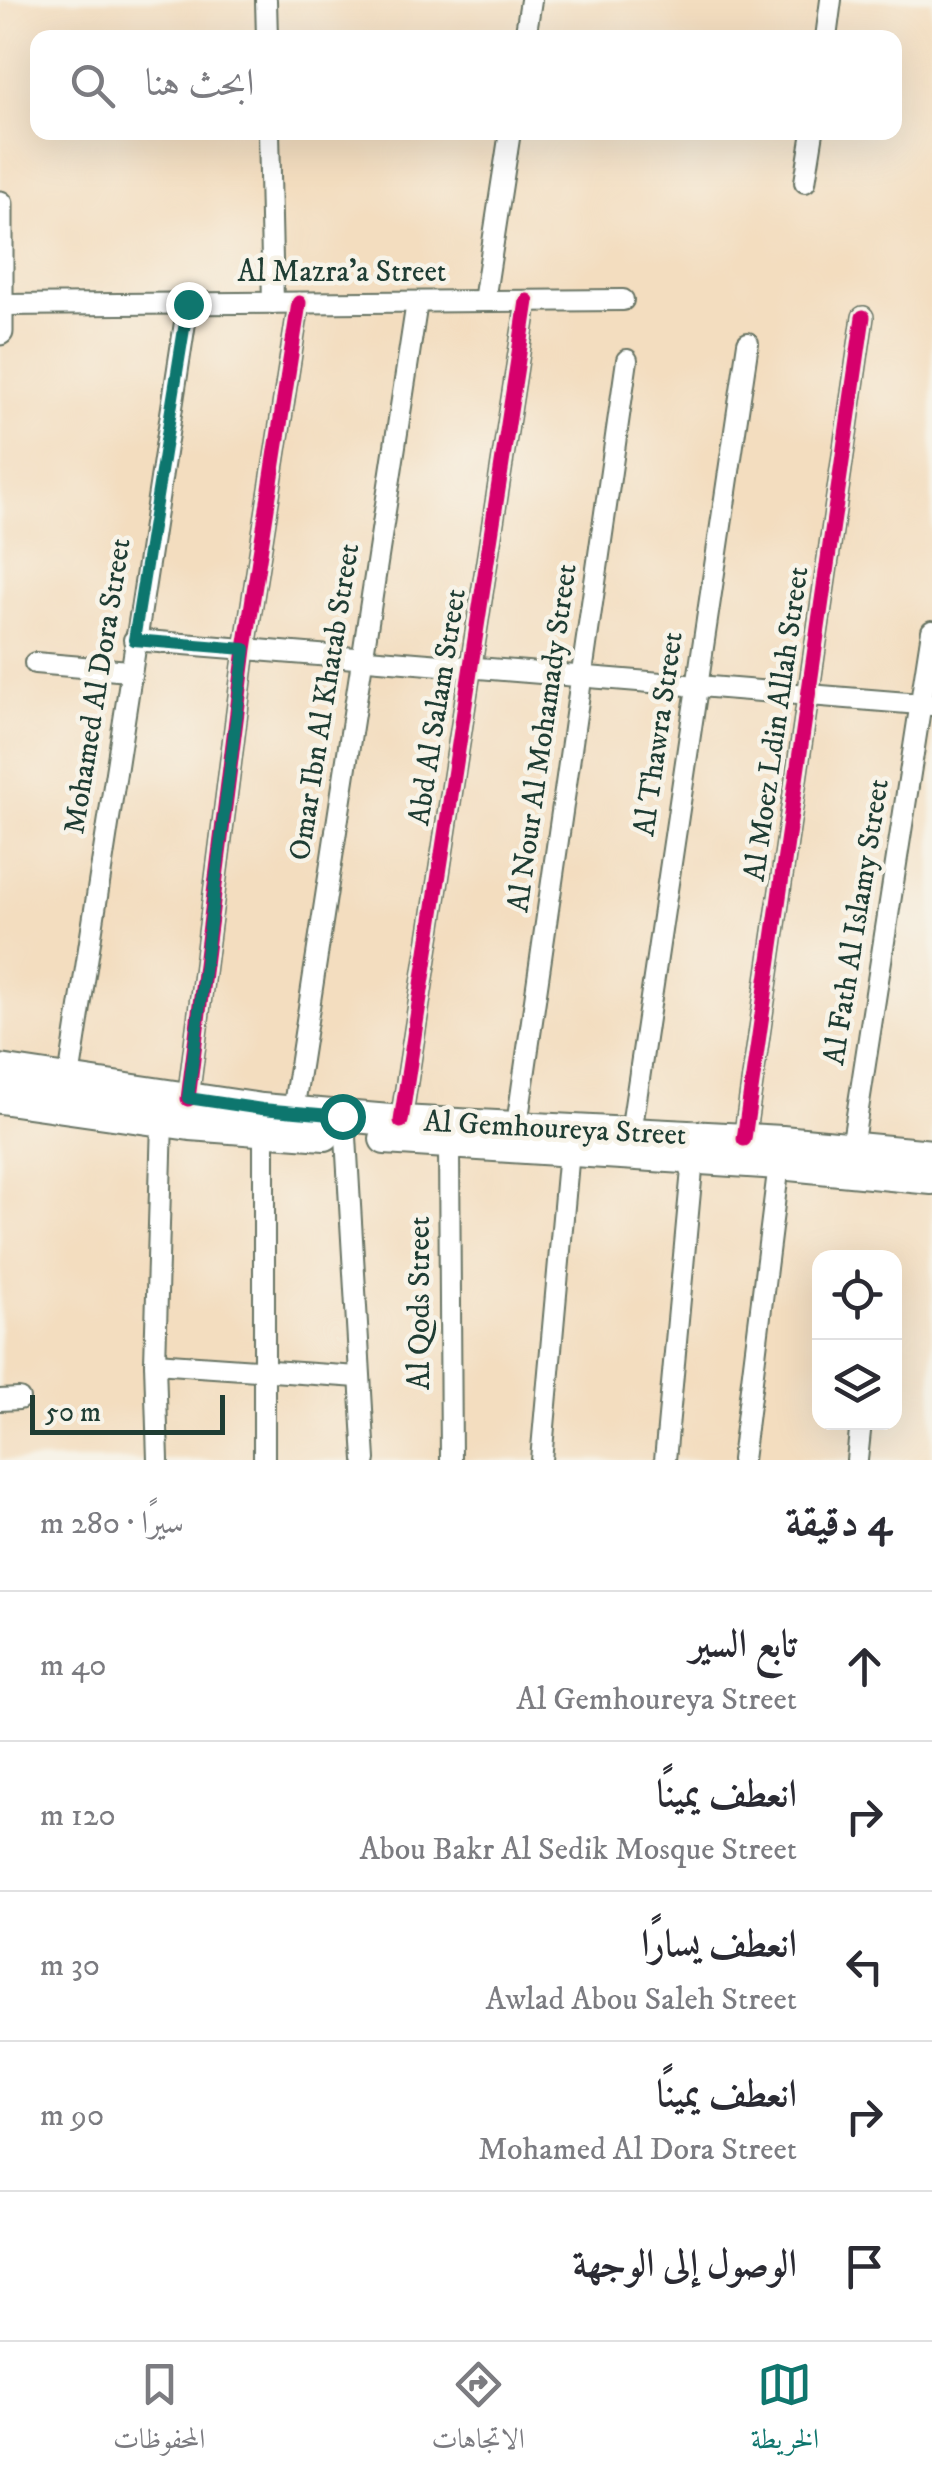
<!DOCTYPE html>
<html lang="ar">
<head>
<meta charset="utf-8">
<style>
  body { margin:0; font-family:"IM FELL DW Pica",Amiri,serif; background:#f7f7f7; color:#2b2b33; direction:rtl }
  .controls { position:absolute; right:30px; bottom:30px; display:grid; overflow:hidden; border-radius:20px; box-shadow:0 10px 40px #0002 }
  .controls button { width:90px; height:90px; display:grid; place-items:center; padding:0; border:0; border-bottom:2px solid #e1e1e2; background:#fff; color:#2b2b33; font:50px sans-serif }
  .scale { position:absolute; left:30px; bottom:25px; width:195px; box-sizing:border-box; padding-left:10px; border:5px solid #1f3d34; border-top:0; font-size:28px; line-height:35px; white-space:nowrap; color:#1f3d34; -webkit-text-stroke:8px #f7f3e8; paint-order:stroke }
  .stop { position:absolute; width:30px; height:30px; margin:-22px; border:8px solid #0f766e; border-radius:50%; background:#fff }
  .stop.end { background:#0f766e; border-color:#fff; box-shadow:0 2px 10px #0008 }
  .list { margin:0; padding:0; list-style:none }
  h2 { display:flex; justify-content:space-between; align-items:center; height:130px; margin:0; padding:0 40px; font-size:42px }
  h2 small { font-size:32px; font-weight:400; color:#7c7c81 }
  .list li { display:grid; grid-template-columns:65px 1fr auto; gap:30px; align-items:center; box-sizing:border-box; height:150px; padding:0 40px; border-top:2px solid #e1e1e2 }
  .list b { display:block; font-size:38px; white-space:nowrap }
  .list p { margin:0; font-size:32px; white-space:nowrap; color:#7c7c81 }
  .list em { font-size:32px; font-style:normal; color:#7c7c81 }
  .icon { flex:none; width:55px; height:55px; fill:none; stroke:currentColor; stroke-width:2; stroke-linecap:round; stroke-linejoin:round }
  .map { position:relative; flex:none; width:932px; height:1460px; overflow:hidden; direction:ltr }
  .search { position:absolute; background:#fff; box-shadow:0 10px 40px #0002; left:30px; right:30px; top:30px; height:110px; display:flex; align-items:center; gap:25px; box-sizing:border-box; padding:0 35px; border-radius:20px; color:#7c7c81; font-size:38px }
  .sheet { height:880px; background:#fff }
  nav { display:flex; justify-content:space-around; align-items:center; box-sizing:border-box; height:140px; border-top:2px solid #e1e1e2; background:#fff; font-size:28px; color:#7c7c81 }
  nav a { display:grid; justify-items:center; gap:5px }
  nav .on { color:#0f766e }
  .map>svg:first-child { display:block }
</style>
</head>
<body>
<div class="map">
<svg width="932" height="1460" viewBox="0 0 932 1460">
  <rect width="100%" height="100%" fill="#f7f3e8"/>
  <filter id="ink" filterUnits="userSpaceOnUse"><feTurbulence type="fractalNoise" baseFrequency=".01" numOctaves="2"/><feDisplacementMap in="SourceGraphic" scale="20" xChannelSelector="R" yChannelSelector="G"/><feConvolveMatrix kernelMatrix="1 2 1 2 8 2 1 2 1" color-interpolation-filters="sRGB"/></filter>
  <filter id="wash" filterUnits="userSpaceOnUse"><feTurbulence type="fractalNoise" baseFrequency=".0048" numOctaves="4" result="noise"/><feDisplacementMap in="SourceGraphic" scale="40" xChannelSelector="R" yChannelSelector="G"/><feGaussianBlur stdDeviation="2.25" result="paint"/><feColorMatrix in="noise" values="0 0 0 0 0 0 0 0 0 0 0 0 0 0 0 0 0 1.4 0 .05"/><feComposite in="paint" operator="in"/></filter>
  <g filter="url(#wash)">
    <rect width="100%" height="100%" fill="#f3ddbf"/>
  </g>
  <g filter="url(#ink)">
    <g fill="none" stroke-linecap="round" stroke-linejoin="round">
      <g stroke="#697565" stroke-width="24">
        <g id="minor">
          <polyline points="266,0 267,38"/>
          <polyline points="525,38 531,0"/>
          <polyline points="826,38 831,0"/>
          <polyline points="269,132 273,303"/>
          <polyline points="805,182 813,132"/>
          <polyline points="484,301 510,132"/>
          <polyline points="2,305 623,300"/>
          <polyline points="134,640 932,705"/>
          <polyline points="35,663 129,671"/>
          <polyline points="69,1079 188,303"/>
          <polyline points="188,1099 245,649 299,303"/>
          <polyline points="293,1112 417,302"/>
          <polyline points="401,1121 527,301"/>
          <polyline points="517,1125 627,360"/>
          <polyline points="631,1133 748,343"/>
          <polyline points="346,1137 365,1460"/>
          <polyline points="744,1139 863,317"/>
          <polyline points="449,1145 451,1460"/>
          <polyline points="852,1148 932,631"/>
          <polyline points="155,1363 358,1377"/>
          <polyline points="0,1400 19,1399"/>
          <polyline points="158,1460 155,1363 162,1121"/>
          <polyline points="264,1460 264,1132"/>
          <polyline points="541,1460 570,1140"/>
          <polyline points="665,1460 693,1159"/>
          <polyline points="742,1460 779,1164"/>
          <polyline points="857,1460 861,1422"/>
        </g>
      </g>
      <g stroke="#697565" stroke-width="29">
        <polyline id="tertiary" points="0,204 0,332"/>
      </g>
      <g stroke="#697565" stroke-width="34">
        <g id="secondary">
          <polyline points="0,1070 262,1109 401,1121 782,1141 932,1155"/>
          <polyline points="0,1098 190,1125 325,1135"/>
          <polyline points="385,1139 779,1164 932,1179"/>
        </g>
      </g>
      <use href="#minor" stroke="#fff" stroke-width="20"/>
      <use href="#tertiary" stroke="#fff" stroke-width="25"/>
      <use href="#secondary" stroke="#fff" stroke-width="30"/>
      <g stroke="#f7f3e8" stroke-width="21">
        <g id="cycleway">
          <polyline points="188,1099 245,649 299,303"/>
          <polyline points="401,1121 527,301"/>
          <polyline points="744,1139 863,317"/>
        </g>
      </g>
      <use href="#cycleway" stroke="#d6006c" stroke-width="15"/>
    </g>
  </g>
  <g fill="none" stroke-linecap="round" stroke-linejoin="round" filter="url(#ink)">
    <polyline stroke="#0f766e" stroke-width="12" points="188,304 134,640 245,649 188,1098 262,1109 342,1116"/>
  </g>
  <g text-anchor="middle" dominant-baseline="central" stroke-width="9" stroke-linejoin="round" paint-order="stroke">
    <g font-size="30" fill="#1f3d34" stroke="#f7f3e8">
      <text x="342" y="272">Al Mazra'a Street</text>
      <text transform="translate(98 686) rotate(-81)">Mohamed Al Dora Street</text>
      <text transform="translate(325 702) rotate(-81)">Omar Ibn Al Khatab Street</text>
      <text transform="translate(438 707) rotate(-81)">Abd Al Salam Street</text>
      <text transform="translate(777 724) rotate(-82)">Al Moez Ldin Allah Street</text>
      <text transform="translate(659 734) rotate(-82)">Al Thawra Street</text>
      <text transform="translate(543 738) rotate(-82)">Al Nour Al Mohamady Street</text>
      <text transform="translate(857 922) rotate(-81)">Al Fath Al Islamy Street</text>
      <text transform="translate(555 1129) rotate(3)">Al Gemhoureya Street</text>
      <text transform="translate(420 1303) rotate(-90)">Al Qods Street</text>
    </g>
  </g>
</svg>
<div class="controls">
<button><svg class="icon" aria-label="locate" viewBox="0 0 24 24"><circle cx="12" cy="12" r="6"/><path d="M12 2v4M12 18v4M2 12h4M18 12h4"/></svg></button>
<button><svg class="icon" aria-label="layers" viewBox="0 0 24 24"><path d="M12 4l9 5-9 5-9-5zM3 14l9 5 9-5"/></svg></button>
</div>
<div class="scale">50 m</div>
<div class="stop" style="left:342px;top:1116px"></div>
<div class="stop end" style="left:188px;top:304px"></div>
<div class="search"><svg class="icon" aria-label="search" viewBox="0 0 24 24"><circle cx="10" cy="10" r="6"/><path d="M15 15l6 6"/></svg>ابحث هنا</div>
</div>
<section class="sheet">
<h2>4 دقيقة<small>سيرًا · 280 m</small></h2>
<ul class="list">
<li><svg class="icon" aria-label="ahead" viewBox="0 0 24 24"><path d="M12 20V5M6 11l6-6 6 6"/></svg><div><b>تابع السير</b><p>Al Gemhoureya Street</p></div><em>40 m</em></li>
<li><svg class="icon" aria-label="right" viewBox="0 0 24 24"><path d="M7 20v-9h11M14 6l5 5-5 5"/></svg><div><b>انعطف يمينًا</b><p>Abou Bakr Al Sedik Mosque Street</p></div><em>120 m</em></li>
<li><svg class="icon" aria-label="left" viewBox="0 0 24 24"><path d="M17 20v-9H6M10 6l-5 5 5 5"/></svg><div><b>انعطف يسارًا</b><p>Awlad Abou Saleh Street</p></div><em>30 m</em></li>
<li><svg class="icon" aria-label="right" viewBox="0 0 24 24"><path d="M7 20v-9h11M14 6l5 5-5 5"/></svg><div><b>انعطف يمينًا</b><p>Mohamed Al Dora Street</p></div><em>90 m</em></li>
<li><svg class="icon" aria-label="arrive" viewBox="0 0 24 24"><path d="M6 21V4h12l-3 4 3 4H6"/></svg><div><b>الوصول إلى الوجهة</b></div></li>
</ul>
</section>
<nav>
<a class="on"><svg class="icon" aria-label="map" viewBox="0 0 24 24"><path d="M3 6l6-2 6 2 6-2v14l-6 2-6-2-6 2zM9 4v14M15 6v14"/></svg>الخريطة</a>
<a><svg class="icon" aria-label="directions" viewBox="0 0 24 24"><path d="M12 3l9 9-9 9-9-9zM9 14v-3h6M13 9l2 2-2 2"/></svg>الاتجاهات</a>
<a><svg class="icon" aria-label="saved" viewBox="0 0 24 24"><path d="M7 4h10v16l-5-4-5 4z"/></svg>المحفوظات</a>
</nav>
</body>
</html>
